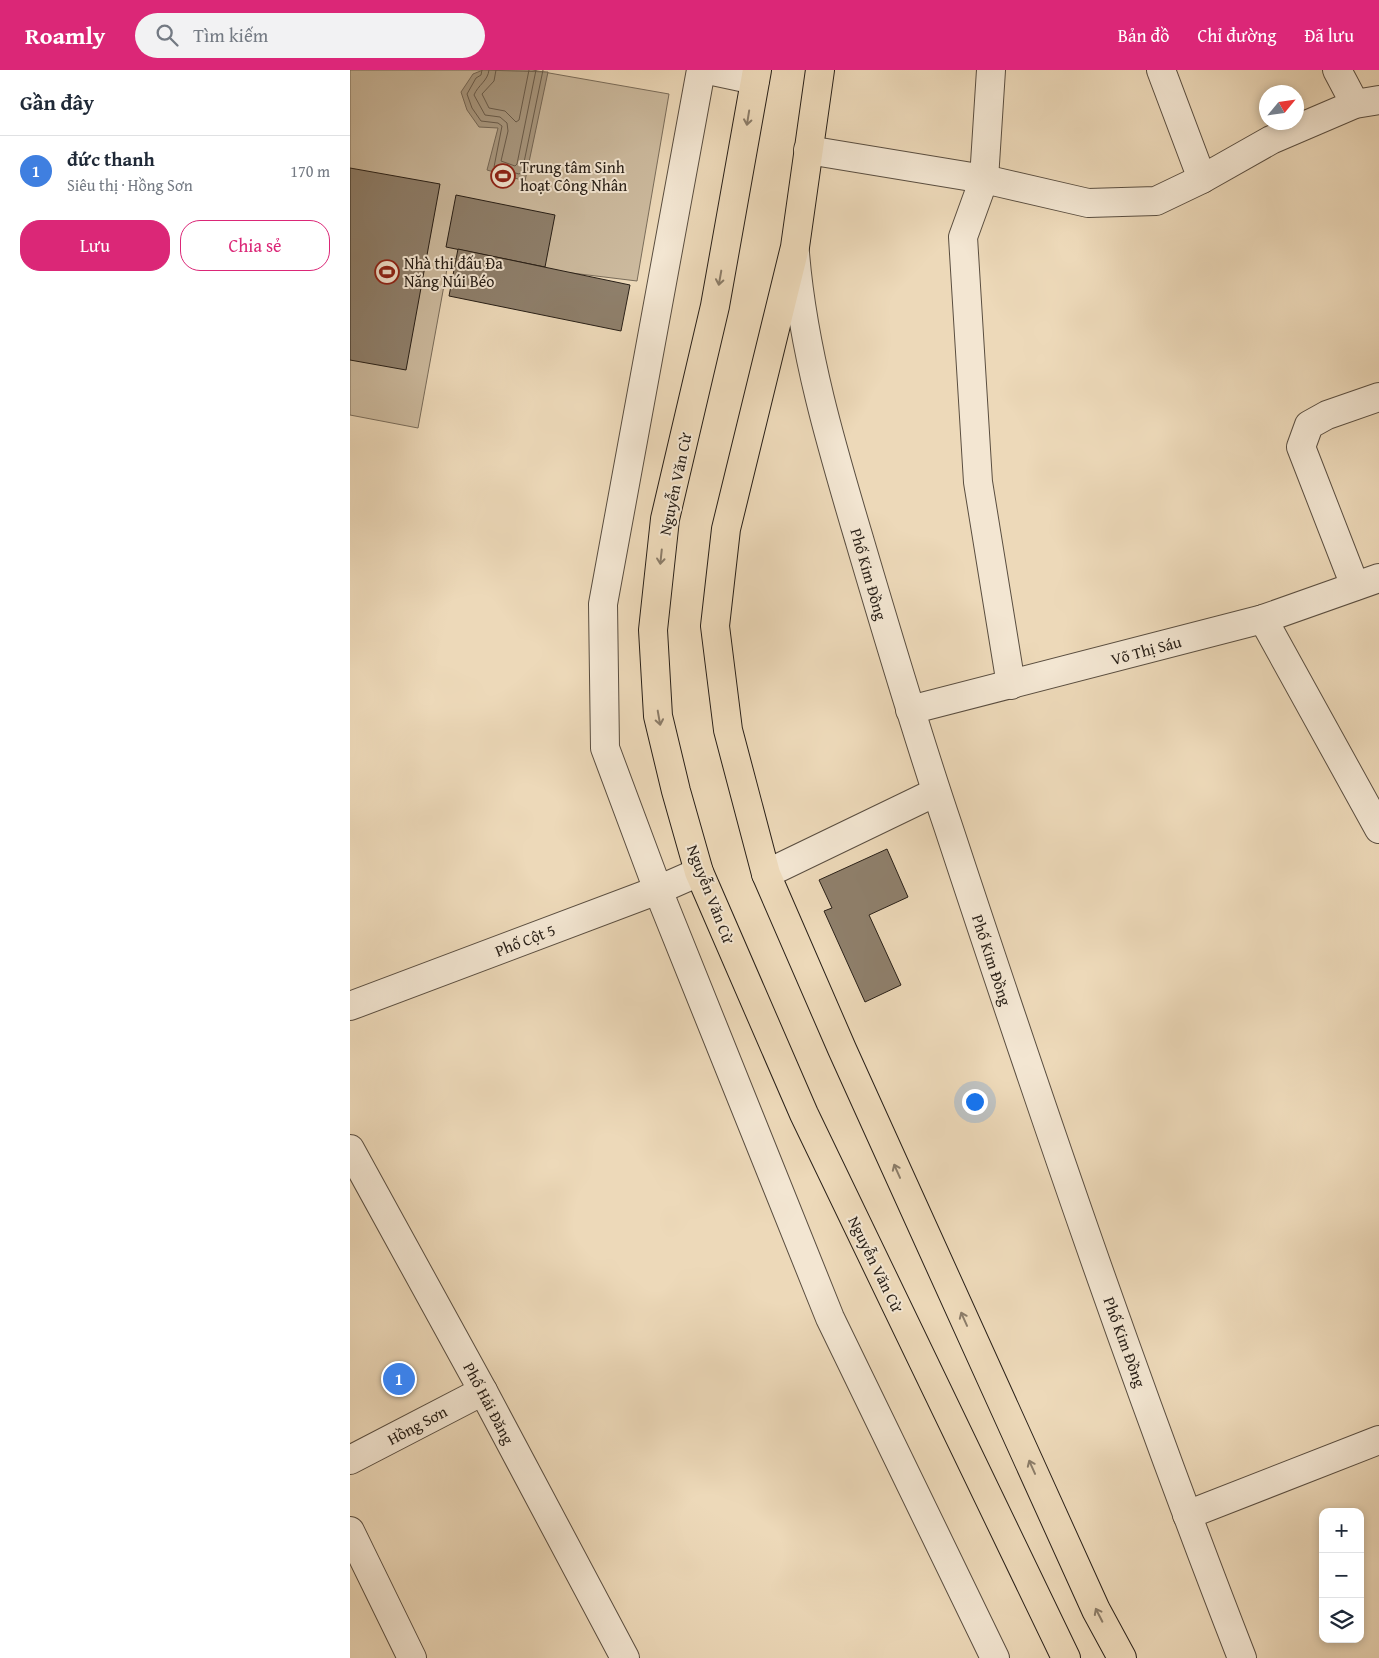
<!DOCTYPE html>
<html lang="vi">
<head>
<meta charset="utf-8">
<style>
  body { margin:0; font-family:"Gentium Book Plus",serif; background:#f2f2f3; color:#1f2937 }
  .controls { position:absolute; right:15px; bottom:15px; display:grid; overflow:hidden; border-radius:10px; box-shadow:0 2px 8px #0003 }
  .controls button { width:45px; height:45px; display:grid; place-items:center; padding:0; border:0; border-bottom:1px solid #e0e1e3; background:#fff; color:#1f2937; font:25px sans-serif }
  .compass { position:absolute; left:909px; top:15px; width:45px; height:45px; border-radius:50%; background:#fff; box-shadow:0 2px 8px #0003; rotate:61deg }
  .you { position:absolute; left:624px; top:1031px; width:18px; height:18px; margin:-12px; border:4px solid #fff; border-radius:50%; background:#1a73e8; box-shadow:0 0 0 8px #1a73e833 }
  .badge { display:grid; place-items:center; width:32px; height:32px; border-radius:50%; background:#db2777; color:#fff; font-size:16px; font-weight:700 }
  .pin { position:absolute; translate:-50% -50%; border:2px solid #fff; box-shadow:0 1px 5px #0006 }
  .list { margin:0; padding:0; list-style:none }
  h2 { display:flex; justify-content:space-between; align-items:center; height:65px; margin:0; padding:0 20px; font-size:21px }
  h2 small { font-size:16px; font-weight:400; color:#747a83 }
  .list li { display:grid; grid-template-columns:32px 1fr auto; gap:15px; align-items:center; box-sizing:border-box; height:70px; padding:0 20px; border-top:1px solid #e0e1e3 }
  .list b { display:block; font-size:19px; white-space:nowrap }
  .list p { margin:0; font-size:16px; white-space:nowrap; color:#747a83 }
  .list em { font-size:16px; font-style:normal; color:#747a83 }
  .actions { display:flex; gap:10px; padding:15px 20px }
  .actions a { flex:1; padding:11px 0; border:1px solid #db2777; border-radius:20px; text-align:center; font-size:18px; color:#db2777 }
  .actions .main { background:#db2777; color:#fff }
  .icon { flex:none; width:28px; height:28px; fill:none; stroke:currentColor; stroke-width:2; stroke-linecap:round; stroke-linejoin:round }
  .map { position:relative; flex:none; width:1029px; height:1588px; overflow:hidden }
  header { display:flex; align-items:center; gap:30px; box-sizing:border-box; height:70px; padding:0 25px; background:#db2777; color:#fff }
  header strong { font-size:24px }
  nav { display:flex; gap:28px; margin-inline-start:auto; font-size:18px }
  .search { width:350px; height:45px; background:#f2f2f3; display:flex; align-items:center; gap:12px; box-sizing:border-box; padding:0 18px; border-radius:28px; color:#747a83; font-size:19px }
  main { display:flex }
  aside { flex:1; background:#fff }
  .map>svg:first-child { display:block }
</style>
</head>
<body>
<header>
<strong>Roamly</strong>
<div class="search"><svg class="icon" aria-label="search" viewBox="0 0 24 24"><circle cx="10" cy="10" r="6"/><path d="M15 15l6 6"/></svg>Tìm kiếm</div>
<nav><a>Bản đồ</a><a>Chỉ đường</a><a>Đã lưu</a></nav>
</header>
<main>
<aside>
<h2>Gần đây<small></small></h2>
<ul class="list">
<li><span class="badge" style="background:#3f7fe0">1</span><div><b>đức thanh</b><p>Siêu thị · Hồng Sơn</p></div><em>170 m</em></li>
</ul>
<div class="actions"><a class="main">Lưu</a><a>Chia sẻ</a></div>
</aside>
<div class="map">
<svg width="1029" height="1588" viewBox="0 0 1029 1588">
  <rect width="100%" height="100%" fill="#edd9b9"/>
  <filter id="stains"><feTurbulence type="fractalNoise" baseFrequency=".004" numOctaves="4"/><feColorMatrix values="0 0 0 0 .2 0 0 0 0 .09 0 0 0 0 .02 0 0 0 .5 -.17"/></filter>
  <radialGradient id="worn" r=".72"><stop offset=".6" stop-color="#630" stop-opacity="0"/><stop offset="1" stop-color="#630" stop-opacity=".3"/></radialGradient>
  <polygon fill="#ccba9e" stroke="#7a6d5b" points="0,0 182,0 319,24 287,211 99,188 68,358 0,345"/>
  <polygon fill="#aa9a82" stroke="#766958" points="133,0 198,2 175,111 137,100 148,58 129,57 117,40 111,22 123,4"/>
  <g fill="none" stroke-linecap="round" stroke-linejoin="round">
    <g stroke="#6a5d4d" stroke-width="1">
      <polyline points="132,0 131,5 126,8 117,24 122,38 131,51 148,53 152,56 144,97 169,104 172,102 193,0"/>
      <path d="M139,0C138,11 128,15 124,25L135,45L150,47L157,53L158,61L151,91L165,96L167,94L186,0"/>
      <polyline points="146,0 144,11 132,24 139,38 155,41 166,52 169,50 179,0"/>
    </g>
  </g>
  <g fill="#8f806c" stroke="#292018">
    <polygon points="0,98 90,114 56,300 0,290"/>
    <polygon points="106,125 205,145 195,197 96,177"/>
    <polygon points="108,179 280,215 271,261 99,226"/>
    <polygon points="537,779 558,827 519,845 551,915 515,932 474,841 482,838 469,810"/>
  </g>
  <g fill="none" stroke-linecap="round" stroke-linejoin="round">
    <g stroke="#5a4e40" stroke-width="30">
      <g id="minor">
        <polyline points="351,0 253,534 255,678 308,820 480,1248 645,1588"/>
        <polyline points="358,0 405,10"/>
        <polyline points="641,0 634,109 613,167 628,412 661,615"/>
        <polyline points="811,0 852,109"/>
        <polyline points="987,0 1005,34"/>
        <polyline points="458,80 634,109 738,133 806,131 852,109 921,70 1005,34 1029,30"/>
        <path d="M445,183C453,281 482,378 510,472C538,567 566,662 598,756C690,1035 785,1314 892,1588"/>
        <polyline points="1005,516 951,377 959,355 977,345 1029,327"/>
        <polyline points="913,549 1029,759"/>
        <polyline points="560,640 913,549 1029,508"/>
        <polyline points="416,804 586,722"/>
        <polyline points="0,936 308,820 349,802"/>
        <polyline points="0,1079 133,1321 275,1588"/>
        <polyline points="0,1390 133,1321"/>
        <polyline points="837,1445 1029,1370"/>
        <polyline points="0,1461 62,1588"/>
      </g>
    </g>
    <g stroke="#292018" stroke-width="30">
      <g id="major">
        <polyline points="407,0 365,236 315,449 303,560 308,646 326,721 349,802 454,1044 716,1588"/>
        <polyline points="470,0 445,177 376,459 365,556 378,660 416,804 492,979 746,1540 772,1588"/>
      </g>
    </g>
    <use href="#minor" stroke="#f3e6d2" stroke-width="28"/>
    <use href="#major" stroke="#edd9b9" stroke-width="28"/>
  </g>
  <defs><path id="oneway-shaft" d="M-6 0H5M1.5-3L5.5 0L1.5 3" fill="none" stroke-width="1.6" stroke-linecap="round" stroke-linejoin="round" transform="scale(1.25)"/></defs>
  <g stroke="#8b7c68">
    <use href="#oneway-shaft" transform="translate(398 48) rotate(99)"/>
    <use href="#oneway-shaft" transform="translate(370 208) rotate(100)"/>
    <use href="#oneway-shaft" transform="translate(311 487) rotate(96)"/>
    <use href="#oneway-shaft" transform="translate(309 648) rotate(80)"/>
    <use href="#oneway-shaft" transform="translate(547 1101) rotate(-114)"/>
    <use href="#oneway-shaft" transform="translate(614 1249) rotate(-114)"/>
    <use href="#oneway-shaft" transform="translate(682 1397) rotate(-114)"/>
    <use href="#oneway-shaft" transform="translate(749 1545) rotate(-117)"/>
  </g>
  <defs>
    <g id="stadium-ring" transform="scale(1.25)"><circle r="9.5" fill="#f3e6d2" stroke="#8f2418" stroke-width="1.5"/><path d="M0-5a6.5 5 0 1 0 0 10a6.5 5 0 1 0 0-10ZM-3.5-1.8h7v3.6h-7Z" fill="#8f2418"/></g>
  </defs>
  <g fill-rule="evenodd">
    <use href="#stadium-ring" x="153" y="106"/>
    <use href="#stadium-ring" x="37" y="202"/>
  </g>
  <g text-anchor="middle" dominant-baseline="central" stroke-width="4" stroke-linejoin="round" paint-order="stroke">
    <g font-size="16" fill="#292018" stroke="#f3e6d2" text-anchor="start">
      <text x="170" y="97">Trung tâm Sinh<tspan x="170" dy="18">hoạt Công Nhân</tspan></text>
      <text x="54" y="193">Nhà thi đấu Đa<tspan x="54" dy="18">Năng Núi Béo</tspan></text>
    </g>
    <g font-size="16" fill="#292018" stroke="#f3e6d2">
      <text transform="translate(325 414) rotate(-78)">Nguyễn Văn Cừ</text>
      <text transform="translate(519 504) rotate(74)">Phố Kim Đồng</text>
      <text transform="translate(796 580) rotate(-15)">Võ Thị Sáu</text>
      <text transform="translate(361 824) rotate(69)">Nguyễn Văn Cừ</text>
      <text transform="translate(175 870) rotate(-21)">Phố Cột 5</text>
      <text transform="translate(642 890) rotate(72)">Phố Kim Đồng</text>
      <text transform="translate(526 1194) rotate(64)">Nguyễn Văn Cừ</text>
      <text transform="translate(775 1272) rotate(70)">Phố Kim Đồng</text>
      <text transform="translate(139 1333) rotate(62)">Phố Hải Đăng</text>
      <text transform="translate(67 1355) rotate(-28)">Hồng Sơn</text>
    </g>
  </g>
  <rect width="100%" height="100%" filter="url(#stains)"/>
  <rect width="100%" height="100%" fill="url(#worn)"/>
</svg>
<div class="controls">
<button>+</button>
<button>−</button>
<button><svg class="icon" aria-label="layers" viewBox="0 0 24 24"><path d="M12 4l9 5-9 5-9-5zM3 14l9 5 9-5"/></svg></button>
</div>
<svg class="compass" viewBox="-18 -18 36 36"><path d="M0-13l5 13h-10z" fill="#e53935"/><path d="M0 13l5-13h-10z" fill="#747a83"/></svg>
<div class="you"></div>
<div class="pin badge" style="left:49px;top:1309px;background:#3f7fe0">1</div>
</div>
</main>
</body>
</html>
